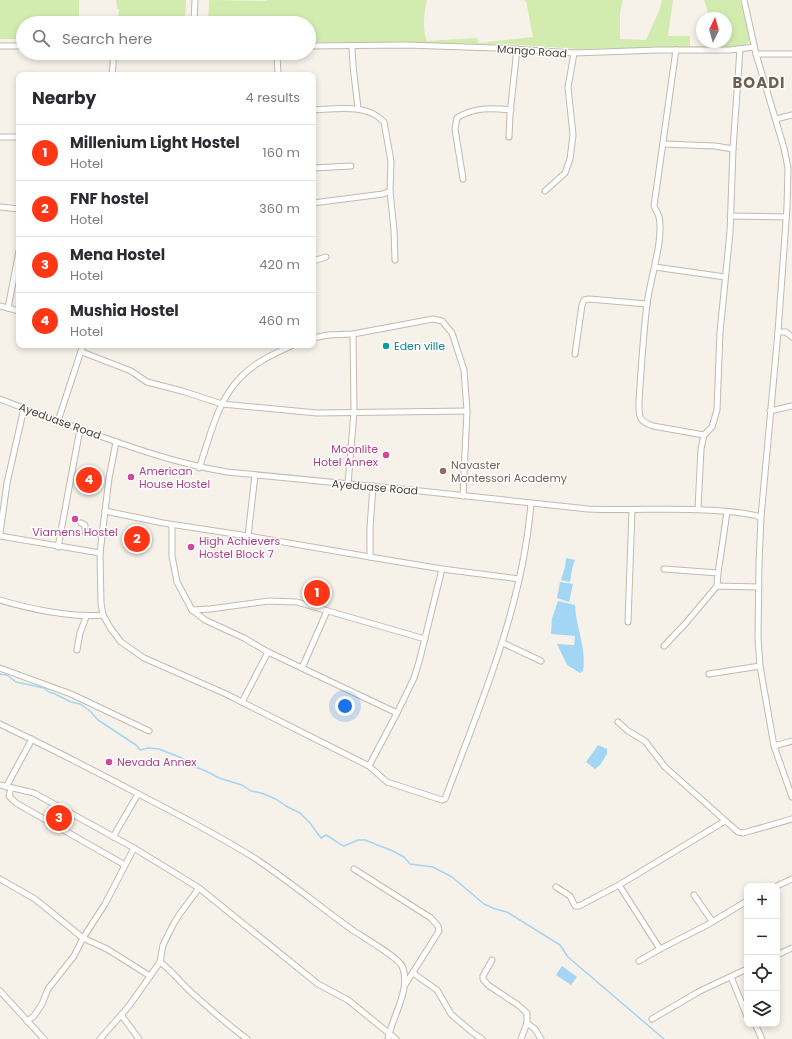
<!DOCTYPE html>
<html lang="en">
<head>
<meta charset="utf-8">
<style>
  body { margin:0; font-family:Poppins,sans-serif; background:#f7f7f7; color:#2b2b33 }
  .controls { position:absolute; right:12px; bottom:12px; display:grid; overflow:hidden; border-radius:8px; box-shadow:0 2px 6px #0003 }
  .controls button { width:36px; height:36px; display:grid; place-items:center; padding:0; border:0; border-bottom:1px solid #e1e1e2; background:#fff; color:#2b2b33; font:20px sans-serif }
  .compass { position:absolute; left:696px; top:12px; width:36px; height:36px; border-radius:50%; background:#fff; box-shadow:0 2px 6px #0003; rotate:5deg }
  .you { position:absolute; left:345px; top:706px; width:14px; height:14px; margin:-10px; border:3px solid #fff; border-radius:50%; background:#1a73e8; box-shadow:0 0 0 6px #1a73e833 }
  .badge { display:grid; place-items:center; width:26px; height:26px; border-radius:50%; background:#ff3717; color:#fff; font-size:13px; font-weight:700 }
  .pin { position:absolute; translate:-50% -50%; border:2px solid #fff; box-shadow:0 1px 4px #0006 }
  .list { margin:0; padding:0; list-style:none }
  h2 { display:flex; justify-content:space-between; align-items:center; height:52px; margin:0; padding:0 16px; font-size:17px }
  h2 small { font-size:13px; font-weight:400; color:#7c7c81 }
  .list li { display:grid; grid-template-columns:26px 1fr auto; gap:12px; align-items:center; box-sizing:border-box; height:56px; padding:0 16px; border-top:1px solid #e1e1e2 }
  .list b { display:block; font-size:15px; white-space:nowrap }
  .list p { margin:0; font-size:13px; white-space:nowrap; color:#7c7c81 }
  .list em { font-size:13px; font-style:normal; color:#7c7c81 }
  .icon { flex:none; width:22px; height:22px; fill:none; stroke:currentColor; stroke-width:2; stroke-linecap:round; stroke-linejoin:round }
  .map { position:relative; flex:none; width:792px; height:1039px; overflow:hidden }
  .search { position:absolute; background:#fff; box-shadow:0 2px 6px #0003; left:16px; top:16px; width:300px; height:44px; display:flex; align-items:center; gap:10px; box-sizing:border-box; padding:0 14px; border-radius:22px; color:#7c7c81; font-size:15px }
  .panel { position:absolute; background:#fff; box-shadow:0 2px 6px #0003; left:16px; top:72px; width:300px; height:276px; border-radius:8px }
  .map>svg:first-child { display:block }
</style>
</head>
<body>
<div class="map">
<svg width="792" height="1039" viewBox="0 0 792 1039">
  <rect width="100%" height="100%" fill="#f6f2ea"/>
  <g fill="#d2ecb0">
    <polygon points="0,0 79,0 79,23 23,23 23,39 0,39"/>
    <polygon points="116,0 186,0 185,23 113,23 118,18 119,9 117,9"/>
    <path d="M209,0L265,1L266,0H427C424,13 422,29 427,41L477,38L479,43L533,37L526,1L524,0H623L620,13V39L646,40L659,11L662,0H673L668,36H690V46H721V42H726V18H710L704,0H740L750,39L747,44L742,47L577,49L503,44L309,42V23H208Z"/>
  </g>
  <g fill="#a3d5f5">
    <polygon points="566,558 575,560 572,569 570,582 561,580 565,567"/>
    <polygon points="560,582 573,584 569,602 557,598"/>
    <path d="M558,601L575,605C576,628 587,649 583,671L580,673L567,665L557,644L574,645L575,636L551,634L552,618Z"/>
    <polygon points="598,745 607,749 607,754 600,765 595,769 586,762"/>
    <polygon points="562,966 577,977 571,985 556,975"/>
  </g>
  <g fill="none" stroke-linecap="round" stroke-linejoin="round">
    <path stroke="#a3d5f5" stroke-width="1.5" d="M0,674L7,675L16,682L44,688L49,692L55,694L71,702L80,704L89,710L98,720L136,745L140,750L148,748L159,749L182,758L195,767L206,771L219,778L242,785L251,791L261,793L276,799L286,806L300,813L310,823L321,838L326,835C333,838 336,843 344,846L358,840H365L393,851L404,857L410,864L433,867L452,877L484,904L495,909L507,912L560,945L568,957L664,1039"/>
    <g stroke="#c2baab" stroke-width="7">
      <g id="minor">
        <polyline points="744,0 756,54 784,148 788,168 787,207 778,332 761,517 759,564 758,638 760,666 774,746 792,797"/>
        <polyline points="194,23 195,0"/>
        <polyline points="0,46 23,46"/>
        <polyline points="309,46 406,45 495,48 574,53 658,50 730,50 754,47"/>
        <path d="M352,46C352,67 356,87 358,109"/>
        <path d="M676,50L654,206C655,209 658,213 659,217C664,240 650,279 647,304C643,337 641,370 639,402C639,416 638,421 653,426L704,435"/>
        <polyline points="277,53 278,75"/>
        <polyline points="756,54 792,54"/>
        <polyline points="112,75 114,53"/>
        <path d="M313,110C335,109 367,103 384,122L391,161L390,191L394,230L395,260"/>
        <polyline points="776,119 792,115"/>
        <polyline points="0,137 19,137"/>
        <polyline points="509,137 510,114 517,49"/>
        <polyline points="663,144 715,146 733,149"/>
        <polyline points="313,168 351,166"/>
        <path d="M463,179L455,129L457,118C474,107 491,108 511,110"/>
        <polyline points="545,191 565,173 570,159 573,135 568,87 574,53"/>
        <polyline points="313,203 383,194 390,191"/>
        <polyline points="0,207 19,209"/>
        <polyline points="730,216 785,217"/>
        <polyline points="313,261 326,257"/>
        <polyline points="655,267 725,277"/>
        <polyline points="0,306 19,311"/>
        <polyline points="8,308 19,251"/>
        <polyline points="778,332 786,332 792,337"/>
        <polyline points="313,338 328,335 353,334 433,319 442,321 452,333 464,370 467,411 463,496"/>
        <polyline points="82,352 131,371 147,382 182,391 222,404 317,413 467,411"/>
        <polyline points="575,354 582,305 584,300 589,299 647,304"/>
        <path d="M0,399C28,410 55,420 83,430C130,447 178,464 227,472L411,490L588,509C633,511 677,507 721,511C734,512 748,513 761,517"/>
        <polyline points="770,411 792,406"/>
        <polyline points="58,421 83,345"/>
        <path d="M116,442L109,478L100,553L101,603L103,615L111,629L121,642L144,658L226,694L369,766L387,782L442,800L445,799C481,703 523,606 531,503"/>
        <path d="M199,468C210,438 217,400 241,377C255,362 274,354 293,345"/>
        <polyline points="348,484 354,412 353,334"/>
        <polyline points="698,509 701,449 704,435 712,427 717,410 720,332 730,232 733,149 740,49"/>
        <polyline points="105,511 163,523 248,536 370,557 442,569 519,579"/>
        <polyline points="81,523 85,525 85,532 102,534"/>
        <polyline points="172,525 172,556 177,582 192,610 205,620 244,638 268,652 397,713"/>
        <polyline points="0,533 7,483 24,408"/>
        <polyline points="0,536 100,553"/>
        <polyline points="248,536 255,475"/>
        <polyline points="58,547 80,429"/>
        <polyline points="370,557 370,528 373,486"/>
        <polyline points="664,569 718,573 717,586"/>
        <polyline points="718,573 727,512"/>
        <path d="M0,600C29,609 73,618 103,615"/>
        <polyline points="192,610 210,609 269,601 297,602 425,639"/>
        <polyline points="628,622 632,510"/>
        <polyline points="503,643 541,661"/>
        <polyline points="664,646 685,624 717,586 759,587"/>
        <polyline points="77,650 80,633 86,617"/>
        <polyline points="0,668 71,694 149,731"/>
        <polyline points="302,668 327,611"/>
        <polyline points="709,674 760,666"/>
        <polyline points="242,702 268,652"/>
        <polyline points="618,722 628,731 645,741 665,767 738,832 743,833 792,819"/>
        <path d="M0,724C50,748 99,773 148,799C185,818 221,837 256,859C289,881 319,906 351,929C361,936 398,957 402,966C412,988 392,1017 388,1039"/>
        <polyline points="774,746 792,741"/>
        <polyline points="369,766 397,713 414,678 419,662 442,569"/>
        <polyline points="0,785 34,793 134,848 199,888 318,984 348,1000 396,1039"/>
        <polyline points="6,787 32,739"/>
        <polyline points="11,788 9,796 16,803 125,865"/>
        <polyline points="113,837 138,794"/>
        <polyline points="354,869 431,918 438,926 439,931 405,985"/>
        <polyline points="0,879 35,899 83,938 107,949 150,976"/>
        <polyline points="619,885 660,949"/>
        <polyline points="777,886 792,879"/>
        <polyline points="556,887 570,896 575,906 579,906 619,885 725,821"/>
        <polyline points="694,895 712,921"/>
        <polyline points="777,955 792,948"/>
        <polyline points="492,960 483,976 483,979 488,985 518,1005 527,1013 527,1023 521,1039"/>
        <polyline points="639,961 660,949 707,925 747,901"/>
        <path d="M160,962C172,971 181,983 192,993C210,1009 228,1025 247,1039"/>
        <polyline points="413,973 437,990 451,1014 472,1032 482,1039"/>
        <polyline points="731,977 747,1016"/>
        <polyline points="0,991 44,1039"/>
        <polyline points="122,1016 139,1039"/>
        <polyline points="652,1019 700,991 747,969"/>
        <polyline points="27,1021 34,1016 42,1004 48,989 74,956 83,938 105,904 134,848"/>
        <polyline points="527,1023 535,1029 541,1039"/>
        <polyline points="755,1024 762,1039"/>
        <polyline points="100,1039 129,1006 160,962 163,945 173,925 179,915 199,888"/>
      </g>
    </g>
    <use href="#minor" stroke="#fff" stroke-width="5"/>
  </g>
  <circle fill="#0f9aa8" stroke="#fff" stroke-width="1.5" cx="386" cy="346" r="4"/>
  <g fill="#d1479c" stroke="#fff" stroke-width="1.5">
    <circle cx="386" cy="455" r="4"/>
    <circle cx="131" cy="477" r="4"/>
    <circle cx="75" cy="519" r="4"/>
    <circle cx="191" cy="547" r="4"/>
    <circle cx="109" cy="762" r="4"/>
  </g>
  <circle fill="#8d6e63" stroke="#fff" stroke-width="1.5" cx="443" cy="471" r="4"/>
  <g text-anchor="middle" dominant-baseline="central" stroke-width="3" stroke-linejoin="round" paint-order="stroke">
    <g font-size="11" fill="#4a4337" stroke="#fff">
      <text transform="translate(532 51) rotate(4)">Mango Road</text>
      <text transform="translate(60 421) rotate(20)">Ayeduase Road</text>
      <text transform="translate(375 487) rotate(5)">Ayeduase Road</text>
    </g>
    <g font-size="11" fill="#0d838f" stroke="#fff" text-anchor="start">
      <text x="394" y="346">Eden ville</text>
    </g>
    <g font-size="11" fill="#b23c85" stroke="#fff" text-anchor="start">
      <text x="378" y="449" text-anchor="end">Moonlite<tspan x="378" dy="13">Hotel Annex</tspan></text>
      <text x="139" y="471">American<tspan x="139" dy="13">House Hostel</tspan></text>
      <text x="75" y="532" text-anchor="middle">Viamens Hostel</text>
      <text x="199" y="541">High Achievers<tspan x="199" dy="13">Hostel Block 7</tspan></text>
      <text x="117" y="762">Nevada Annex</text>
    </g>
    <g font-size="11" fill="#785e54" stroke="#fff" text-anchor="start">
      <text x="451" y="465">Navaster<tspan x="451" dy="13">Montessori Academy</tspan></text>
    </g>
    <g font-size="15" font-weight="bold" letter-spacing="1" fill="#6e604e" stroke="#fff">
      <text x="759" y="82">BOADI</text>
    </g>
  </g>
</svg>
<div class="controls">
<button>+</button>
<button>−</button>
<button><svg class="icon" aria-label="locate" viewBox="0 0 24 24"><circle cx="12" cy="12" r="6"/><path d="M12 2v4M12 18v4M2 12h4M18 12h4"/></svg></button>
<button><svg class="icon" aria-label="layers" viewBox="0 0 24 24"><path d="M12 4l9 5-9 5-9-5zM3 14l9 5 9-5"/></svg></button>
</div>
<svg class="compass" viewBox="-18 -18 36 36"><path d="M0-13l5 13h-10z" fill="#e53935"/><path d="M0 13l5-13h-10z" fill="#7c7c81"/></svg>
<div class="you"></div>
<div class="pin badge" style="left:317px;top:593px">1</div>
<div class="pin badge" style="left:137px;top:539px">2</div>
<div class="pin badge" style="left:59px;top:818px">3</div>
<div class="pin badge" style="left:89px;top:480px">4</div>
<div class="search"><svg class="icon" aria-label="search" viewBox="0 0 24 24"><circle cx="10" cy="10" r="6"/><path d="M15 15l6 6"/></svg>Search here</div>
<section class="panel">
<h2>Nearby<small>4 results</small></h2>
<ul class="list">
<li><span class="badge">1</span><div><b>Millenium Light Hostel</b><p>Hotel</p></div><em>160 m</em></li>
<li><span class="badge">2</span><div><b>FNF hostel</b><p>Hotel</p></div><em>360 m</em></li>
<li><span class="badge">3</span><div><b>Mena Hostel</b><p>Hotel</p></div><em>420 m</em></li>
<li><span class="badge">4</span><div><b>Mushia Hostel</b><p>Hotel</p></div><em>460 m</em></li>
</ul>
</section>
</div>
</body>
</html>
